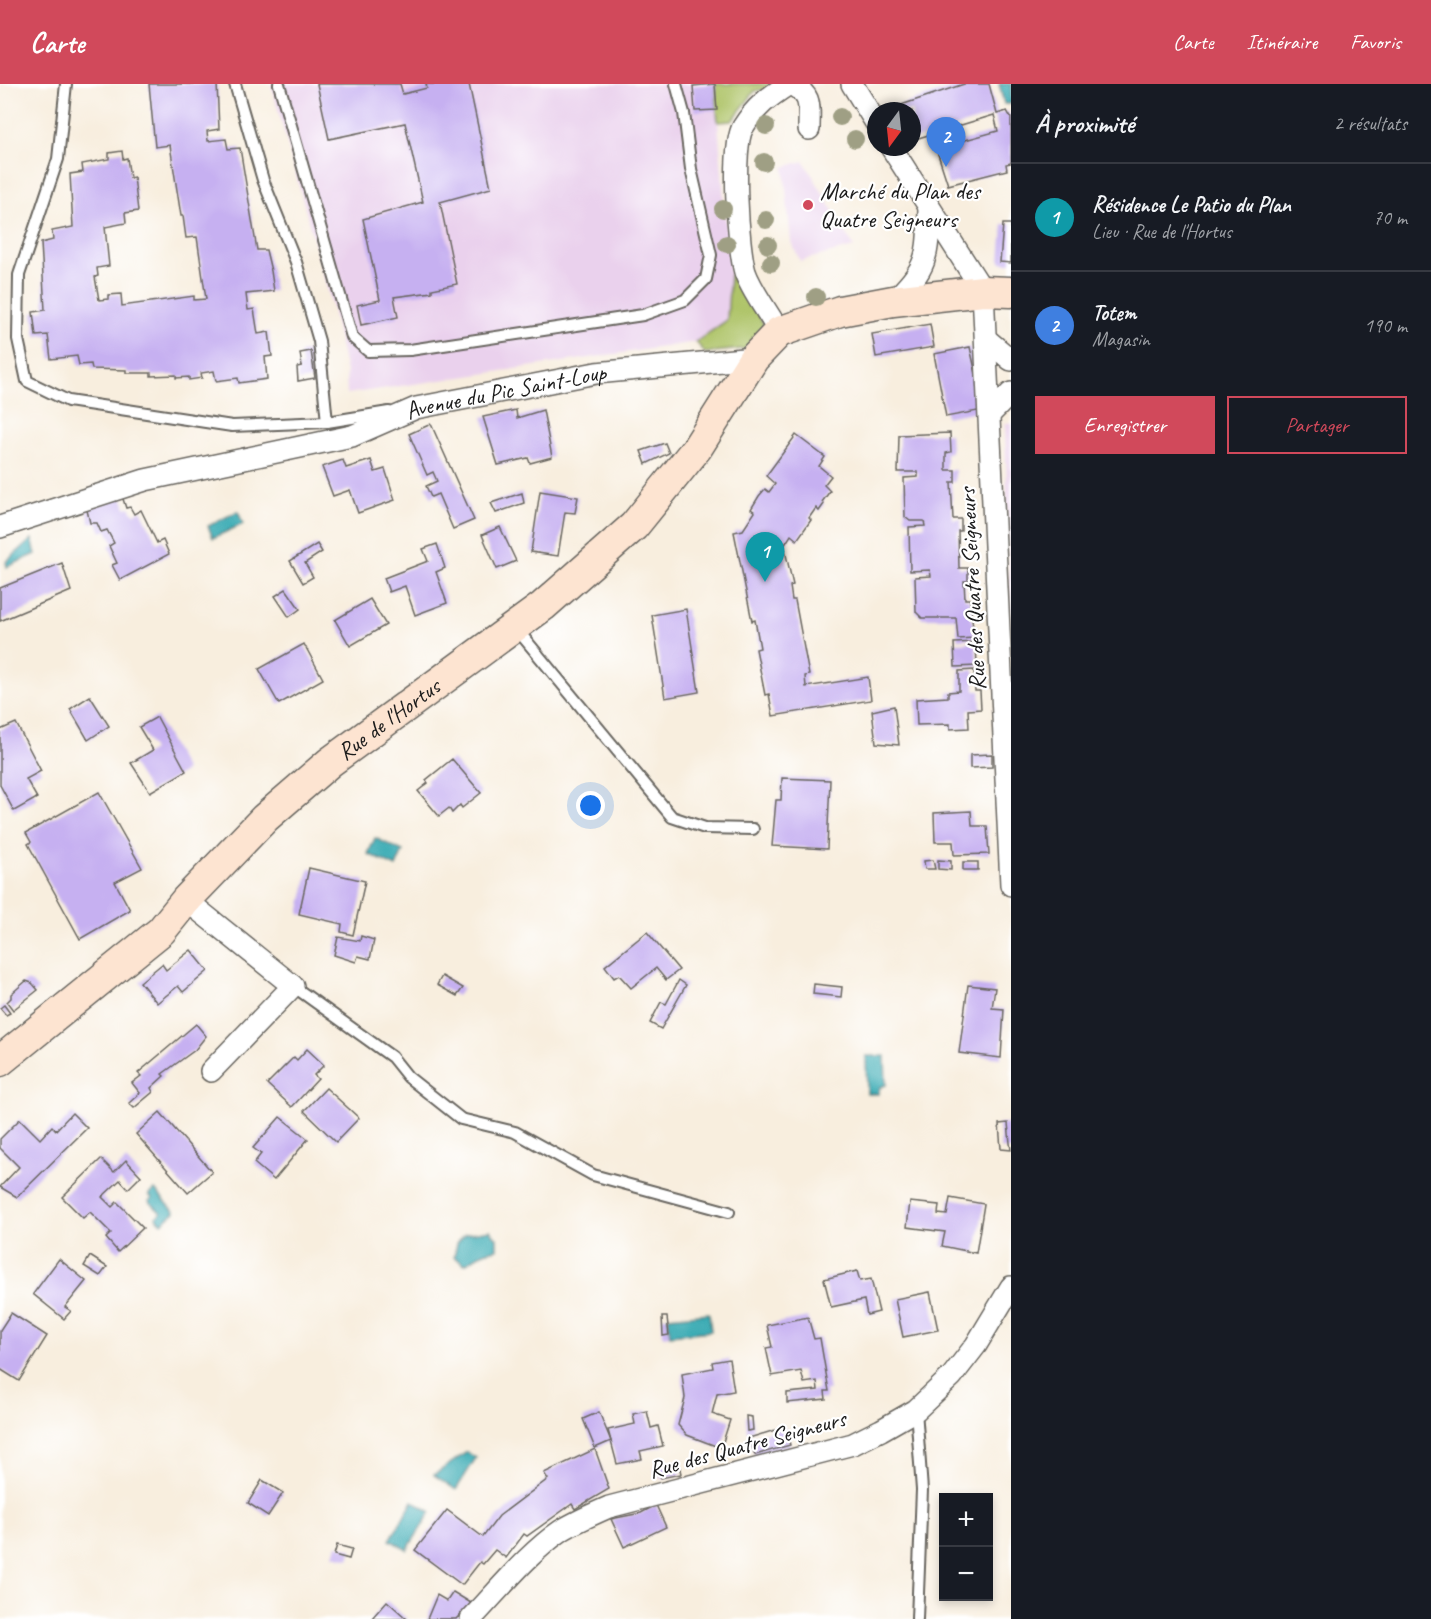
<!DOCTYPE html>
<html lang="fr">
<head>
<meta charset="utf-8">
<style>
  body { margin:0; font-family:Caveat,sans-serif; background:#20242c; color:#f1f3f6 }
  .controls { position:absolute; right:18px; bottom:18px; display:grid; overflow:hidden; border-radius:0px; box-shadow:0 3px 9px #0003 }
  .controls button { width:54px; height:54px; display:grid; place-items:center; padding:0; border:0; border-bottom:2px solid #363941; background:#171b24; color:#f1f3f6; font:30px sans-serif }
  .compass { position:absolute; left:867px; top:18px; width:54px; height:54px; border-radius:50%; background:#171b24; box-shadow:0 3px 9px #0003; rotate:195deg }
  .you { position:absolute; left:591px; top:722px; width:21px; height:21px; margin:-15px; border:4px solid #fff; border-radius:50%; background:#1a73e8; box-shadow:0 0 0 9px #1a73e833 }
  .badge { display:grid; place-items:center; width:39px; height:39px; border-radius:50%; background:#d1495b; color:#fff; font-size:20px; font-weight:700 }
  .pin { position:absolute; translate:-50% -50px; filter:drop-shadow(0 2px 3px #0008) }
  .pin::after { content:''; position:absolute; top:32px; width:21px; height:18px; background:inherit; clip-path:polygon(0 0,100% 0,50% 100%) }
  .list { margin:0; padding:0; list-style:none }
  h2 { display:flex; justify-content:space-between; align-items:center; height:78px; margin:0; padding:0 24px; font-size:26px }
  h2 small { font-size:20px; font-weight:400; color:#9ea1a6 }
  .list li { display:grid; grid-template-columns:39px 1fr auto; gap:18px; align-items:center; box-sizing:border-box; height:108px; padding:0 24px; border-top:2px solid #363941 }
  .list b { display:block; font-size:22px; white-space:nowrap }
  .list p { margin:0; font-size:20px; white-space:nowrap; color:#9ea1a6 }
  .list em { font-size:20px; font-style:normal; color:#9ea1a6 }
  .actions { display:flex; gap:12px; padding:18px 24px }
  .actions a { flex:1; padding:14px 0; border:2px solid #d1495b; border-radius:0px; text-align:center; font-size:21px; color:#d1495b }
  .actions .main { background:#d1495b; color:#fff }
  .map { position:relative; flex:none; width:1011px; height:1535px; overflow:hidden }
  header { display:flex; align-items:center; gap:36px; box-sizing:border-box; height:84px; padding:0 30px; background:#d1495b; color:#fff }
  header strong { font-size:28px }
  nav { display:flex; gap:33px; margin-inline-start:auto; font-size:21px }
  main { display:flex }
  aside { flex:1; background:#171b24 }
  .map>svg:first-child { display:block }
</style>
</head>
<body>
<header>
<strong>Carte</strong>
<nav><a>Carte</a><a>Itinéraire</a><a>Favoris</a></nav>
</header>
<main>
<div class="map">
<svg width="1011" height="1535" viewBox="0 0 1011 1535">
  <rect width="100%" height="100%" fill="#fff"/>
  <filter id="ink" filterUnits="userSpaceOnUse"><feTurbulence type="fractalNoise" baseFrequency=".0167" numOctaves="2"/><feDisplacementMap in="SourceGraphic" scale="12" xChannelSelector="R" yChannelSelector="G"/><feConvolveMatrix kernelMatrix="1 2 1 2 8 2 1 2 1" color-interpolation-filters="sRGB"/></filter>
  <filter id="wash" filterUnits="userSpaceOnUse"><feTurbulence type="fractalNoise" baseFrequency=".008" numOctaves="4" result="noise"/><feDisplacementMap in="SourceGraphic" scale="24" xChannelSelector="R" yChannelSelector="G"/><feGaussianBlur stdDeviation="1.35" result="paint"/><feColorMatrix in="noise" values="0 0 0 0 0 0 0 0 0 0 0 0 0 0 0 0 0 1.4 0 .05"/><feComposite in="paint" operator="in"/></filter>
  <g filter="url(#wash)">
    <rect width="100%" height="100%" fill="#f8eede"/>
    <g fill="#ead1ed">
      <polygon points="271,0 715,0 730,191 727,236 696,258 347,310 346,288 330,215"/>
      <polygon points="804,77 854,163 800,177 791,158 784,83"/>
      <polygon points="1011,338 1011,552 1005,340"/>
    </g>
    <g fill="#afc469" stroke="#667042" stroke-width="1.5">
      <polygon points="715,0 774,0 766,5 755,7 732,37 718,38"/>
      <polygon points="736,184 764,242 751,264 705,269 696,258 727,236 730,191"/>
    </g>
    <g fill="#3aabb4" stroke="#2b6468" stroke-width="1.5">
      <polygon points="999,0 1011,0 1011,20 1004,20"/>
      <polygon points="238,427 243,440 213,454 208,442"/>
      <polygon points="32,455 36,470 7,483 6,478"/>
      <polygon points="375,754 403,767 396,783 368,770"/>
      <polygon points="866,972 885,972 886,1001 880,1003 878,1010 867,1010"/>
      <polygon points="155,1106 175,1128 162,1139 156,1133 161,1129 149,1117 152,1114 149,1111"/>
      <polygon points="490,1146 497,1154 497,1165 484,1168 465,1180 454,1173 457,1159 465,1150"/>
      <polygon points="709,1229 711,1247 670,1251 668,1233"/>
      <polygon points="467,1368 476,1374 456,1406 434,1391"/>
      <polygon points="413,1417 431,1428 407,1466 390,1456"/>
    </g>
    <g id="blocks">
      <g fill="#c6b0f1">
        <polygon points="149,0 217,0 219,45 207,47 208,57 226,55 228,65 240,64 257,166 266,166 271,187 274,207 246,210 248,226 254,225 258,250 269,248 272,272 265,273 267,295 239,299 238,294 216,297 214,287 201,289 202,294 189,296 189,293 176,294 176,291 151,292 151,289 126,289 126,286 92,285 91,280 79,281 77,272 51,275 48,251 36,252 33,228 45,226 41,159 53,156 52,147 73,143 70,90 83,88 82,80 109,75 109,69 122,67 123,75 127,74 130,94 134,93 138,127 125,129 126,139 105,143 109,182 97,184 98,192 95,193 99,216 108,215 108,211 121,210 122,222 194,212 194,216 206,215 197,153 186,154 183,132 181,132 170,61 155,63"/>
        <polygon points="317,0 400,0 403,10 427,4 426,0 469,0 491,104 440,118 457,200 432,205 432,208 394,213 398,233 361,241 357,221 380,216 363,135 423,118 405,39 329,55"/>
        <polygon points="715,0 717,26 695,27 693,2"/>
        <polygon points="964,0 989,0 997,30 1007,27 1011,34 1011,79 1006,80 1007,86 948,101 936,64 998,47 994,31 912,56 912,27 893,27 892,24"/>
        <polygon points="1003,140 1011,140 1011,179 1000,178"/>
        <polygon points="930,240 934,263 876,273 872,250"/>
        <polygon points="970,263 976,290 978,327 946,333 934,270"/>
        <polygon points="311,267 315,294 298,297 297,283 302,282 300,269"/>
        <polygon points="516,326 517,334 543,326 552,373 530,379 528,374 498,381 483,333"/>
        <polygon points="431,340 474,436 453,445 438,410 431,413 426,402 437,397 433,388 427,391 409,350"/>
        <polygon points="950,349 951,368 946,369 946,386 955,386 955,398 951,398 953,435 961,435 961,447 958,447 959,484 968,484 968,497 964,497 965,515 970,515 974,554 958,555 956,534 922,534 916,528 915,493 931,492 930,486 910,487 909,443 925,442 924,437 910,437 905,433 904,394 918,393 918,388 898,388 899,351"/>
        <polygon points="796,351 825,373 819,382 831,392 824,401 830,407 822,418 824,420 819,427 816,424 809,434 811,436 797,456 791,451 784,462 793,501 790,502 792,516 795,516 809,591 805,592 806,603 868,593 871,616 773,632 769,610 765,611 756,565 760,564 755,536 752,537 734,448 743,446 755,428 751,425 759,412 765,405 769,408 775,400 766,392"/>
        <polygon points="665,359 669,369 646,380 641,367"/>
        <polygon points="343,376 346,384 371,376 375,388 385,385 395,416 358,429 350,406 333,412 322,383"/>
        <polygon points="540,407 578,413 575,429 565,428 558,472 531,468"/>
        <polygon points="522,409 524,419 496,429 491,419"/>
        <polygon points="122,412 126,424 130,423 134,430 141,426 157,459 163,456 169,470 120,496 112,481 117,479 109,462 114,459 107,446 101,448 97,439 90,439 87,426"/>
        <polygon points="500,443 516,477 497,485 482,451"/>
        <polygon points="317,460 322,468 305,479 313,493 303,499 290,477"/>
        <polygon points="437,460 445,484 436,488 447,519 415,531 405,502 389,508 384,494 428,477 423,465"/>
        <polygon points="62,479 71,507 0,537 0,504"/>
        <polygon points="286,505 300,525 289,533 275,512"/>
        <polygon points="370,515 386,541 350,562 335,536"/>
        <polygon points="686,525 699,608 665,614 652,531"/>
        <polygon points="976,558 977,582 955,583 954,559"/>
        <polygon points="304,560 323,595 279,620 259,585"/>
        <polygon points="974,586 975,607 980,607 981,625 968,626 969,644 950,645 950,640 917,641 916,615 948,613 948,608 959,607 959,587"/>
        <polygon points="90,612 109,642 88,656 70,625"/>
        <polygon points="894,622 899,661 876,659 872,627"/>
        <polygon points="157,633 186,687 150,708 131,679 153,666 139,643"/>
        <polygon points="16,639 41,687 26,695 37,714 14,727 0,701 0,646"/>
        <polygon points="992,670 992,683 970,684 970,671"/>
        <polygon points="452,675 481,709 462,724 460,721 452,729 449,724 439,732 418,707 428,699 426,696"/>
        <polygon points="782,694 830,696 827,765 772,762 776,716 781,716"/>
        <polygon points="99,708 142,784 115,798 130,826 80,855 28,760 31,758 26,749"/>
        <polygon points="971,727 972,742 987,742 989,770 954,771 953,758 935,758 934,729"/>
        <polygon points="933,776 935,785 925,785 924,777"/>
        <polygon points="938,776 951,777 951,786 938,785"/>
        <rect x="963" y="778" width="15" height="8"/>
        <polygon points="309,784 365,797 353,851 341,848 342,840 299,830"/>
        <polygon points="647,848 679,886 666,896 656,884 631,904 619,891 614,894 605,882"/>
        <polygon points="361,852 374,856 370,875 358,872 356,878 334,871 338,853 360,857"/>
        <polygon points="191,866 208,887 183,908 178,902 157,919 140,898 162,880 166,886"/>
        <polygon points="442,892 463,904 457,912 437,901"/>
        <polygon points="679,896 686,901 661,945 650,939 661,918 666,920"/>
        <polygon points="26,897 32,899 38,906 13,926 7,918 11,914 11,910"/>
        <polygon points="814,900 842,903 841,913 813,910"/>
        <polygon points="968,901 995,904 992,924 1004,925 1001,974 959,969"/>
        <polygon points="4,921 10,929 6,931 0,924"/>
        <polygon points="196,940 206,952 195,966 162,990 164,992 151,1004 153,1008 134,1024 129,1019 140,1009 132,999 141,992 138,989"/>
        <polygon points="307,965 324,981 314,991 318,995 292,1023 267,1000 294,973 297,976"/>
        <polygon points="326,1004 359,1034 336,1058 304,1027"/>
        <polygon points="160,1028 212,1088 188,1109 136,1050"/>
        <polygon points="72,1029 87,1044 17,1113 0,1103 19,1083 0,1064 0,1055 20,1035 40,1055 52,1042 56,1046"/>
        <polygon points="280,1033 308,1055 274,1096 254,1079 261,1070 253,1064"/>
        <polygon points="1008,1039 1010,1059 1011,1066 1001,1065 999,1040"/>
        <polygon points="101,1075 114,1088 126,1076 141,1092 128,1105 120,1096 102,1113 112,1123 117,1118 143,1144 118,1168 106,1154 111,1149 90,1128 83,1134 62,1113"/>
        <polygon points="950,1114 984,1120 976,1169 942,1162 945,1148 907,1143 910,1118 939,1121 938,1130 947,1131"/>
        <polygon points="90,1172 107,1183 100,1192 84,1182"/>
        <polygon points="59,1175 86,1197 65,1223 71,1227 64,1235 33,1210"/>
        <polygon points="857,1187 860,1197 871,1195 879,1228 867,1231 864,1216 831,1223 824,1195"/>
        <polygon points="930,1208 938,1246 903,1253 895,1215"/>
        <polygon points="11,1229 47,1252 19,1297 0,1285 0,1246"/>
        <polygon points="662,1233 667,1233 669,1251 663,1252"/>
        <polygon points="808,1233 814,1255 820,1254 829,1307 825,1307 826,1315 787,1319 787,1309 818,1306 817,1297 804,1299 801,1287 772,1292 766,1264 772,1263 767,1241"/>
        <polygon points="729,1275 734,1307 717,1310 712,1330 730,1336 721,1364 687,1351 678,1341 685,1314 682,1290 713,1284 712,1278"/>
        <polygon points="647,1327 651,1344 658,1342 663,1362 640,1367 642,1375 617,1380 608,1346 635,1340 633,1330"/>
        <polygon points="599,1328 611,1357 595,1364 583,1335"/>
        <polygon points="746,1332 752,1333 753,1346 747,1347"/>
        <polygon points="785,1343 790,1361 755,1371 749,1354"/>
        <polygon points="595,1365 609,1405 575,1425 572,1420 527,1452 524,1450 506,1474 495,1466 483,1480 480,1478 462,1501 415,1466 447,1426 483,1453 499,1432 548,1395 544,1389"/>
        <polygon points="674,1379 679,1380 681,1390 661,1394 659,1388 655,1389 654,1383"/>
        <polygon points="262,1396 283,1409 268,1432 248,1419"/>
        <polygon points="656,1421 666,1443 624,1463 611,1435 641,1429"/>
        <polygon points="337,1461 352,1465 349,1475 334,1471"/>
        <polygon points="453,1508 471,1519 456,1535 427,1535 437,1511 447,1517"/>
        <polygon points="387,1517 407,1535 371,1535"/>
      </g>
    </g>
  </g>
  <g filter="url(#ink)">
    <use href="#blocks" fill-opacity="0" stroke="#696660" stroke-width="1.5"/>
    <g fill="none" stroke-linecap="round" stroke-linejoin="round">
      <g stroke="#696660" stroke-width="14">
        <g id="lane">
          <polyline points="66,0 58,75 19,191 18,255 27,297 68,317 232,342 327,338 389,328"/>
          <polyline points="235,0 263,96 296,178 319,257 327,338"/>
          <polyline points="279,0 352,253 368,267 410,266 643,231 685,216 706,195 711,171 691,85 684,29 676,0"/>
          <polyline points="515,543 672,733 705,744 753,745"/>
          <polyline points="293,902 392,973 408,993 461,1035 515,1048 593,1091 729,1128"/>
          <polyline points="916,1326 922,1406 917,1535"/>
        </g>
      </g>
      <g stroke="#696660" stroke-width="24">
        <g id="street">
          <path d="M790,0C813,11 809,22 809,45"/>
          <polyline points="852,0 876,39"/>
          <polyline points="891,63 983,207 1011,801"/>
          <path d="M893,217C929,184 928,171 929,124"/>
          <path d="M779,248C769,229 752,208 745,188C738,164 731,63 743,43C755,23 770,12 789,0"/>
          <polyline points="986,255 1011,276"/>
          <polyline points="991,329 1011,309"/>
          <path id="s1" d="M0,443L145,396L352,352L416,324L596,289L754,274"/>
          <polyline points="186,816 293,902 211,987"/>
          <path d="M471,1535C499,1506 528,1469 562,1446C577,1437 593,1430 609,1423L853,1360L881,1346L916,1326L952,1292L976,1261L1011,1203"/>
        </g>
      </g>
      <g stroke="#696660" stroke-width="33">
        <g id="secondary">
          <path id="s2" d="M0,977L161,847L186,816L265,734L330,678L543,522L634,442L697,364L754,274L779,248L840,227L893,217L983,207L1011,208"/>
        </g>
      </g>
      <use href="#lane" stroke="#fff" stroke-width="10"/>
      <use href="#street" stroke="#fff" stroke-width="21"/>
      <use href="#secondary" stroke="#fde4d1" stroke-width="30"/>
    </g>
    <g fill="#9f9f84">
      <circle cx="840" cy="33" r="9"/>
      <circle cx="766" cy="42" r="9"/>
      <circle cx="855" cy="55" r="9"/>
      <circle cx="764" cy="78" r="9"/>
      <circle cx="723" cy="125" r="9"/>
      <circle cx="766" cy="136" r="9"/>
      <circle cx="727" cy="160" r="9"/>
      <circle cx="768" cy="161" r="9"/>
      <circle cx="771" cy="179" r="9"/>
      <circle cx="816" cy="213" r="9"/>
    </g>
  </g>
  <circle fill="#d1495b" stroke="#fff" stroke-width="2" cx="808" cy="121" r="6"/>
  <g text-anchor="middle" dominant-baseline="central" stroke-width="4.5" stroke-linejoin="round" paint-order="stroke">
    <g font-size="24" fill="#1c1c1c" stroke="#fff" text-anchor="start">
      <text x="820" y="107">Marché du Plan des<tspan x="820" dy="28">Quatre Seigneurs</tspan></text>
    </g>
    <g font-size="24" fill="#1c1c1c" stroke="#fff">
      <text stroke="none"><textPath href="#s1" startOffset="525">Avenue du Pic Saint-Loup</textPath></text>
      <text transform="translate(972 505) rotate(-93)">Rue des Quatre Seigneurs</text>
      <text stroke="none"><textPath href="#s2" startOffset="519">Rue de l'Hortus</textPath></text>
      <text transform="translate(747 1360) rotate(-15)">Rue des Quatre Seigneurs</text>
    </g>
  </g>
</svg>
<div class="controls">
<button>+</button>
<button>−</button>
</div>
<svg class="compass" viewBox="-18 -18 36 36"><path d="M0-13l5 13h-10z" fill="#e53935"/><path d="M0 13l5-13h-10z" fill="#9ea1a6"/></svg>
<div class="you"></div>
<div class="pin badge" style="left:765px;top:498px;background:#0f9aa8">1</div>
<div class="pin badge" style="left:946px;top:83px;background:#3f7fe0">2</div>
</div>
<aside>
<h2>À proximité<small>2 résultats</small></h2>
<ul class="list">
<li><span class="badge" style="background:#0f9aa8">1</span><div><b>Résidence Le Patio du Plan</b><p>Lieu · Rue de l'Hortus</p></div><em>70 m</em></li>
<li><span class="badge" style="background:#3f7fe0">2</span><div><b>Totem</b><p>Magasin</p></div><em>190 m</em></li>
</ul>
<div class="actions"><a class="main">Enregistrer</a><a>Partager</a></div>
</aside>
</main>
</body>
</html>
